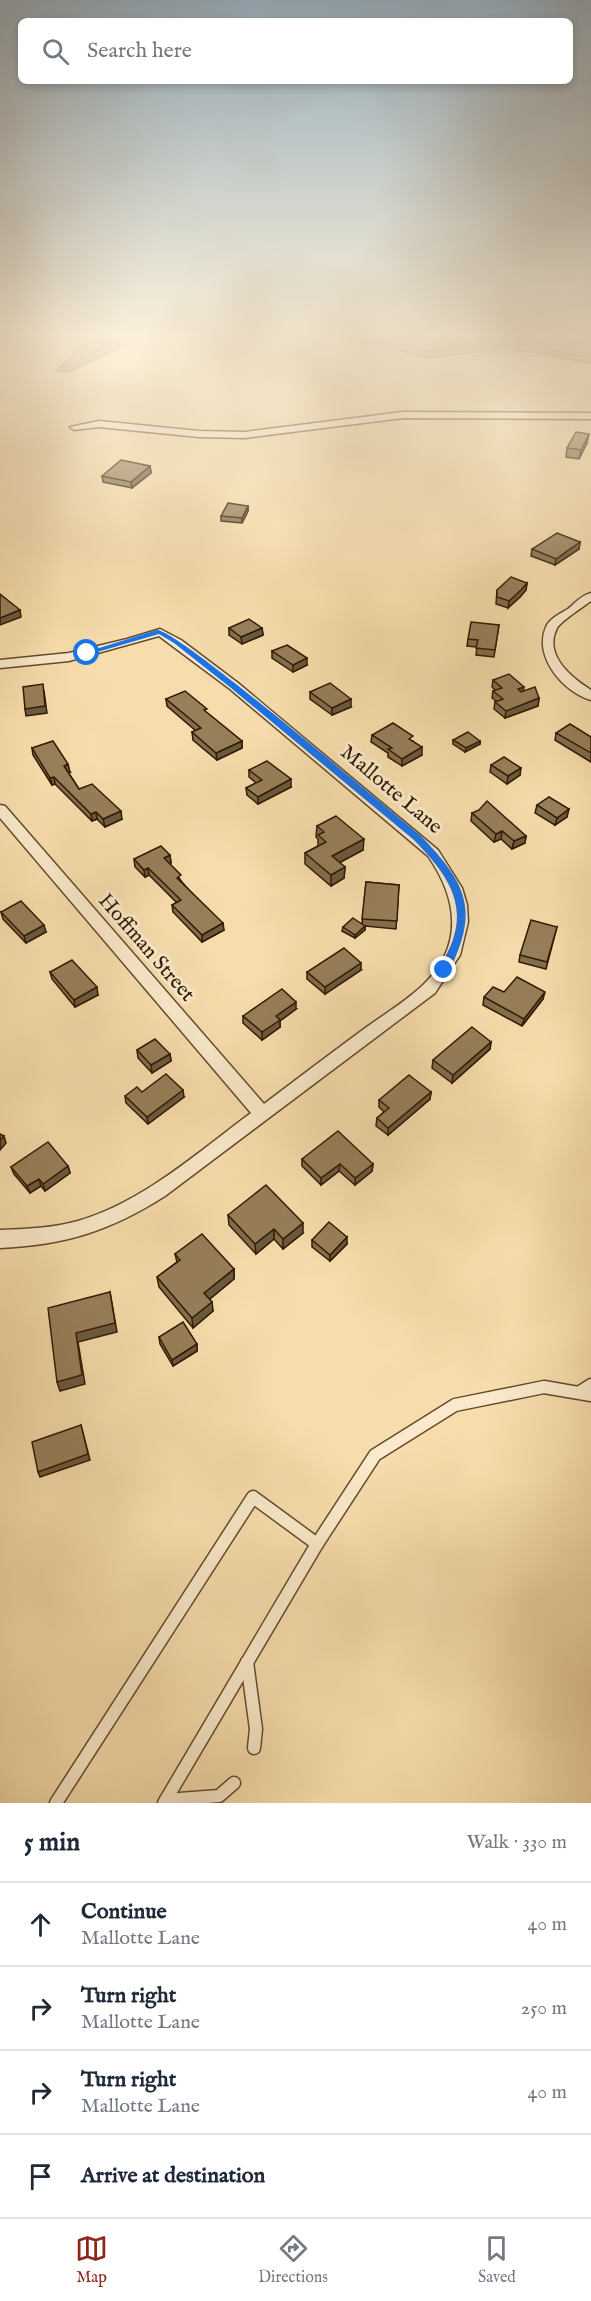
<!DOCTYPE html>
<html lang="en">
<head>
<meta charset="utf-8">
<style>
  body { margin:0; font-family:"IM FELL English",serif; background:#f6f6f7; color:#1f2937 }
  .stop { position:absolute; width:18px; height:18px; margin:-14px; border:4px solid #1a73e8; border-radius:50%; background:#fff }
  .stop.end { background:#1a73e8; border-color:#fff; box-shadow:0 2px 6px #0008 }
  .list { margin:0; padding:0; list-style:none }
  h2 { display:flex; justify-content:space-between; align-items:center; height:78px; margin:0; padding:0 24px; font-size:26px }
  h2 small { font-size:20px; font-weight:400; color:#747a83 }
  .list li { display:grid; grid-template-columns:39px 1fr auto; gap:18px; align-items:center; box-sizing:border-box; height:84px; padding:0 24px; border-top:2px solid #e0e1e3 }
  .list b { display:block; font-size:22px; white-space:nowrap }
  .list p { margin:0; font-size:20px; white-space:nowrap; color:#747a83 }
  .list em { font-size:20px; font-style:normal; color:#747a83 }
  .icon { flex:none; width:33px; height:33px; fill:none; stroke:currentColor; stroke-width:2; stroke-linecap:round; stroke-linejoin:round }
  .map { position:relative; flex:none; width:591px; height:1803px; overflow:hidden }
  .search { position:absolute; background:#fff; box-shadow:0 3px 9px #0003; left:18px; right:18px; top:18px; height:66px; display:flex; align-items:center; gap:15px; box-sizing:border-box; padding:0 21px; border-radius:9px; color:#747a83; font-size:22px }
  .sheet { height:414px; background:#fff }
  nav { display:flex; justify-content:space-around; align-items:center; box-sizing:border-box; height:84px; border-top:2px solid #e0e1e3; background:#fff; font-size:16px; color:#747a83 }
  nav a { display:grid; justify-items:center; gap:3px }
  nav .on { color:#8f2418 }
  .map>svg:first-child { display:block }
</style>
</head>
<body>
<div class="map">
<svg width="591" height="1803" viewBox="0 0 591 1803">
  <rect width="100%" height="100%" fill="#f7ddad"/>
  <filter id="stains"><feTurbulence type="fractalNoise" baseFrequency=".00333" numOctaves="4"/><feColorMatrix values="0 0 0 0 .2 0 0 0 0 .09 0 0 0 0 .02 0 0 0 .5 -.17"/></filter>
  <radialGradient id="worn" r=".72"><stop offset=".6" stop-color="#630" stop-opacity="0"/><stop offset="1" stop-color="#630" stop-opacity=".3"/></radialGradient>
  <g fill="#b39b72" stroke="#7f6744" stroke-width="1.5">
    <polygon points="90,335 146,335 69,372 57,371"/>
    <polygon points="339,335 571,335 591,342 591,364 539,353 513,350 494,350 429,358"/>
  </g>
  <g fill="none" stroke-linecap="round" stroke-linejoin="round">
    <g stroke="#725a39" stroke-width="1.5">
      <polyline points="94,335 81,354 82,358 131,335"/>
      <polyline points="361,335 428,352 493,344 514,344 591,358"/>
      <polyline points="391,335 429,344 495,337 563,344 565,335"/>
    </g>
    <g stroke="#624b2b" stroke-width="15">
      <g id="lane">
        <polyline points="580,1392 591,1385"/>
        <polyline points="247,1662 256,1729 254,1748"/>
        <polyline points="166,1800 219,1796 234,1783"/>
        <polyline points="56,1803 253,1497 317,1544 375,1455 455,1405 544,1387 591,1395"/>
        <polyline points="164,1803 317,1544"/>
      </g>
    </g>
    <g stroke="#624b2b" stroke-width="3">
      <g id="street">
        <polygon points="579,335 591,335 591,340 580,337"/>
        <polygon points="403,412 591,413 591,419 403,418 245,438 199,437 99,427 74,430 70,427 99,421 199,431 245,432"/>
        <path d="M591,593V601C583,607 561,621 557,628C543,655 572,678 591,690V700C563,692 533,656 546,627C549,619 561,613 568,609C575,603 582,595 591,593Z"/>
        <path d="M160,629L181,640L238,683L438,850L462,888L467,905L468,922L460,955L435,993L165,1196C110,1231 65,1245 0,1248V1230C26,1229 53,1228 78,1221C143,1202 197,1153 251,1113L0,818V805L5,806L264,1104C297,1079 330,1054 364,1029C383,1015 405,1002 423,985C464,946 458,899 428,856L230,689L159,636L69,661L0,668V660L69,653L127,639Z"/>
      </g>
    </g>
    <use href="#lane" stroke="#fae9ca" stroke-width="12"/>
    <use href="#street" fill="#fae9ca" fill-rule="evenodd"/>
  </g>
  <g fill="#826d4d" stroke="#301a00" stroke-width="1.5">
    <polygon points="587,443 579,459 566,457 567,448"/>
    <polygon points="150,466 151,473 132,488 103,482 102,476"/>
    <polygon points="248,506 248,511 242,523 221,521 221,516"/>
    <polygon points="580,542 579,549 555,565 531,556 532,549"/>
    <polygon points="527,583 526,590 520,597 508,608 496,604 497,590"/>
    <polygon points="499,625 494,657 476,655 477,647 467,646 468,639"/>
    <polygon points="229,628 262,628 263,635 242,644 229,635"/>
    <polygon points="272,651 307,665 293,672 272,658"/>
    <polygon points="493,680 539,698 538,706 505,718 494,709 495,702 496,701 492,698 493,691 495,690 492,687"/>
    <polygon points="310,692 351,707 332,715 310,699"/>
    <polygon points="166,699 207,713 242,741 242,748 217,760 193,740 192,732 196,731 167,706"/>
    <polygon points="556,733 591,737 591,762 555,740"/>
    <polygon points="372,735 413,741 422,755 402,766 388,757 388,753 371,742"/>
    <polygon points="453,740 480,741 480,744 465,752 453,744"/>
    <polygon points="32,748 70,772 68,772 79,789 122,819 105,827 97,819 92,821 55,784 52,785 33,755"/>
    <polygon points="491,765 520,775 507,784 490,772"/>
    <polygon points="249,770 291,787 258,804 247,795 246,788 256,783 249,777"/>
    <polygon points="537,805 567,817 555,825 535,813"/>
    <polygon points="472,813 526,836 525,843 512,849 501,839 494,842 471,821"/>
    <polygon points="317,826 363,850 339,863 345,867 344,878 331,886 305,864 305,853 318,846 318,839 316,837"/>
    <polygon points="170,855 171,863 169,864 182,882 224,930 202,942 173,912 172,905 177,903 149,875 145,877 135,867 134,859"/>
    <polygon points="366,882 399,885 396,929 365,926 365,930 355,938 342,931 343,927 362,924"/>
    <polygon points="1,912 46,932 26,943 3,919"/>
    <polygon points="557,927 546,969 519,962 520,955"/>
    <polygon points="361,970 325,994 307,979 307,972"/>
    <polygon points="50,972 98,995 75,1007 52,979"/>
    <polygon points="504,992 543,999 522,1026 483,1005 484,997"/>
    <polygon points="296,1009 280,1021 280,1027 262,1040 243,1023 243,1016"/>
    <polygon points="491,1042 490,1049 452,1083 432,1068 433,1060"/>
    <polygon points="137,1050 170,1054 171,1061 152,1073 138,1058"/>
    <polygon points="142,1092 184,1097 148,1124 126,1103 125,1096"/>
    <polygon points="431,1092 430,1099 388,1135 376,1126 377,1118 384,1112 379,1107 379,1100"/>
    <polygon points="302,1159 373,1164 372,1171 355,1185 339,1171 321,1185 302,1166"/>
    <polygon points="68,1166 70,1173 45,1191 41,1186 30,1193 14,1174 11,1167"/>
    <polygon points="228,1215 303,1233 283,1249 274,1239 256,1254 229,1225"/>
    <polygon points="312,1240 347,1244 330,1261 312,1247"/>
    <polygon points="175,1254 234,1269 234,1279 210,1299 213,1311 193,1328 159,1287 157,1277 177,1262"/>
    <polygon points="159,1337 197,1344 197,1351 173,1366 160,1344"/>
  </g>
  <g fill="#6a593f" stroke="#301a00" stroke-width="1.5">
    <polygon points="589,434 587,443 579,459 581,450"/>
    <polygon points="150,466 151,473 132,488 131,482"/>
    <polygon points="248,506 248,511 242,523 242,518"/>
    <polygon points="580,542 579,549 555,565 556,559"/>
    <polygon points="527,583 526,590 520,597 508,608 509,601"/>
    <polygon points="20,610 21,617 0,625 0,618"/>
    <polygon points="262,628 263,635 242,644 241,637"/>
    <polygon points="307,658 307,665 293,672 293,665"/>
    <polygon points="524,687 523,694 518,689"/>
    <polygon points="44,691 47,713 26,716 25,709"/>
    <polygon points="539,698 538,706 505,718 506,711"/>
    <polygon points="351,699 351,707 332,715 332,708"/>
    <polygon points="242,741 242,748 217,760 216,753"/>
    <polygon points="480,741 480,744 465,752 466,748"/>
    <polygon points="422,747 422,755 402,766 402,759"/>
    <polygon points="68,764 70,772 65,773 64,766"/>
    <polygon points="521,768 520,775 507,784 508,776"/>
    <polygon points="54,777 55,784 52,785 50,778"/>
    <polygon points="291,779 291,787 258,804 258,797"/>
    <polygon points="569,809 567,817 555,825 557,818"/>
    <polygon points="121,811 122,819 105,827 103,819"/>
    <polygon points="96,812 97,819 92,821 91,814"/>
    <polygon points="502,831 501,839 494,842 496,834"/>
    <polygon points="526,836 525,843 512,849 514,841"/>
    <polygon points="364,839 363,850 331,867 332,856"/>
    <polygon points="170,855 171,863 165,866 164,858"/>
    <polygon points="345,867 344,878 331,886 331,875"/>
    <polygon points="148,868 149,875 145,877 144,870"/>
    <polygon points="223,923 224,930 202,942 202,935"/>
    <polygon points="44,925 46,932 26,943 24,936"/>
    <polygon points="365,926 365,930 355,938 355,935"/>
    <polygon points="361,963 361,970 325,994 325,987"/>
    <polygon points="97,987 98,995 75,1007 74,1000"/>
    <polygon points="545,992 543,999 522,1026 524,1019"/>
    <polygon points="296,1002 296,1009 280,1021 280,1027 262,1040 262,1032 276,1016"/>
    <polygon points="491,1042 490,1049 452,1083 453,1075"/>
    <polygon points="170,1054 171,1061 152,1073 151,1065"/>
    <polygon points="183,1090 184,1097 148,1124 147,1117"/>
    <polygon points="431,1092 430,1099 388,1135 388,1128"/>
    <polygon points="4,1136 6,1143 0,1150 0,1140"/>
    <polygon points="340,1164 339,1171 321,1185 321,1178"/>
    <polygon points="373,1164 372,1171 355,1185 355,1178"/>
    <polygon points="68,1166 70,1173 45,1191 43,1184"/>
    <polygon points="39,1179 41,1186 30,1193 27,1186"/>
    <polygon points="303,1223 303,1233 283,1249 283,1239"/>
    <polygon points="274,1229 274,1239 256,1254 255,1244"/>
    <polygon points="347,1237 347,1244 330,1261 330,1255"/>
    <polygon points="234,1269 234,1279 206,1302 204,1293"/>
    <polygon points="110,1292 117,1332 78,1342 85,1384 60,1391 57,1382 76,1333"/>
    <polygon points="212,1302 213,1311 193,1328 192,1318"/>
    <polygon points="197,1344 197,1351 173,1366 172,1360"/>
    <polygon points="81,1425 90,1460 40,1477 38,1472"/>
  </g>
  <g fill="#977f5a" stroke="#301a00" stroke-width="1.5">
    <polygon points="576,432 589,434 581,450 567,448"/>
    <polygon points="121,460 150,466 131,482 102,476"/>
    <polygon points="228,503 248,506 242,518 221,516"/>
    <polygon points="557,533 580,542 556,559 532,549"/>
    <polygon points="511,577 527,583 521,590 509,601 497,597 497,590"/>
    <polygon points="0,594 20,610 0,618"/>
    <polygon points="249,619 262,628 241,637 229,628"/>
    <polygon points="471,622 499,625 495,650 476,648 478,640 468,639"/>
    <polygon points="287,645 307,658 293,665 272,651"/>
    <polygon points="509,674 524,687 518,689 521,692 535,687 539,698 506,711 495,702 503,699 493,691 502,688 493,680"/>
    <polygon points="330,683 351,699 332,708 310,692"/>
    <polygon points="43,684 45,706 25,709 23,687"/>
    <polygon points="185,691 207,709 204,710 242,741 216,753 192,732 201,728 166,699"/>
    <polygon points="393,723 413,736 409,739 422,747 402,759 388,749 392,748 372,735"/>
    <polygon points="570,724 591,737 591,753 556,733"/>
    <polygon points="468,732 480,741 466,748 453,740"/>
    <polygon points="53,741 68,764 64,766 79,789 92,784 121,811 103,819 96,812 91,814 54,777 50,778 32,748"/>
    <polygon points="504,757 521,768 508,776 491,765"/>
    <polygon points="267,761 291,779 258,797 246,788 262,780 249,770"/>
    <polygon points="549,797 569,809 557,818 537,805"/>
    <polygon points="487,801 526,836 514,841 502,831 496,834 472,813 479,810"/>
    <polygon points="336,816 364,839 332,856 345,867 331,875 305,853 326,842 318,835 324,832 317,826"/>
    <polygon points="161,846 170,855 164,858 181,875 177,878 223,923 202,935 172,905 181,900 148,868 144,870 134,859"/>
    <polygon points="366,882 399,885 397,921 362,919"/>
    <polygon points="21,901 44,925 24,936 1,912"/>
    <polygon points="353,918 365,926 355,935 343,927"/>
    <polygon points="531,920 557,927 547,962 520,955"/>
    <polygon points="344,948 361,963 325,987 307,972"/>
    <polygon points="72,960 97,987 74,1000 50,972"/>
    <polygon points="517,977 545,992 524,1019 484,997 493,987 504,992"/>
    <polygon points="282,989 296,1002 276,1016 280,1020 262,1032 243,1016"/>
    <polygon points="472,1027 491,1042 453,1075 433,1060"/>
    <polygon points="155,1039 170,1054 151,1065 137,1050"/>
    <polygon points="166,1074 183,1090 147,1117 125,1096 137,1087 142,1092"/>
    <polygon points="409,1075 431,1092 388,1128 377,1118 389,1108 379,1100"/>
    <polygon points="338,1131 373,1164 355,1178 340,1164 321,1178 302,1159"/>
    <polygon points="0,1134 4,1136 0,1140"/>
    <polygon points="48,1142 68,1166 43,1184 39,1179 27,1186 11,1167"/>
    <polygon points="266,1185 303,1223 283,1239 274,1229 255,1244 228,1215"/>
    <polygon points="329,1222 347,1237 330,1255 312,1240"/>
    <polygon points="202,1234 234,1269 204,1293 212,1302 192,1318 157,1277 180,1260 175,1254"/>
    <polygon points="110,1292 115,1323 76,1333 82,1375 57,1382 48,1308"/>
    <polygon points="183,1322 197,1344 172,1360 159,1337"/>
    <polygon points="81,1425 88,1454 38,1472 32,1442"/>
  </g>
  <linearGradient id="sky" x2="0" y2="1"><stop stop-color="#93aab9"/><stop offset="0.57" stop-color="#fbf0da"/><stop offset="1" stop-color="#fbf0da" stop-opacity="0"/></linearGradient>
  <rect width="591" height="588" fill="url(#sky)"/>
  <path fill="#1a73e8" d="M157,630C177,629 389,810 421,836C467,884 480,910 448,973L444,974L439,970C444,959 451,947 454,936C466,896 439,866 414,840L231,688L174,643L159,634L87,655L83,653Z"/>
  <g text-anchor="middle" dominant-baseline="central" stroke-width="6" stroke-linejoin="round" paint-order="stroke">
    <g font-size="21" fill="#301a00" stroke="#fae9ca">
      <text transform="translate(391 790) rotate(40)">Mallotte Lane</text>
      <text transform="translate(146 948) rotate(49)">Hoffman Street</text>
    </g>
  </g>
  <rect width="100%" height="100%" filter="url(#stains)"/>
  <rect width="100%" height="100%" fill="url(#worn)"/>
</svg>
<div class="stop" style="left:87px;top:653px"></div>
<div class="stop end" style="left:444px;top:970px"></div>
<div class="search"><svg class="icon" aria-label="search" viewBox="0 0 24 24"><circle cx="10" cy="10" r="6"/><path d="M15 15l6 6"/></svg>Search here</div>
</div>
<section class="sheet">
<h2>5 min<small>Walk · 330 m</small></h2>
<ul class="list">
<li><svg class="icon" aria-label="ahead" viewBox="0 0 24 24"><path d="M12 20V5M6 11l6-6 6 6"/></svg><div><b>Continue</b><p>Mallotte Lane</p></div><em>40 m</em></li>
<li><svg class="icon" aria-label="right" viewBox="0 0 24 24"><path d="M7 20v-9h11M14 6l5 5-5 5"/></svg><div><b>Turn right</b><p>Mallotte Lane</p></div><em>250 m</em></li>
<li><svg class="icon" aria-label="right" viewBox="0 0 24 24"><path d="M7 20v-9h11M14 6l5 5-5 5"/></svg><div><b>Turn right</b><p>Mallotte Lane</p></div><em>40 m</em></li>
<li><svg class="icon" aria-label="arrive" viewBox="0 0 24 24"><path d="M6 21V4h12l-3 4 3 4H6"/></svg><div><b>Arrive at destination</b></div></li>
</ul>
</section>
<nav>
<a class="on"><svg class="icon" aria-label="map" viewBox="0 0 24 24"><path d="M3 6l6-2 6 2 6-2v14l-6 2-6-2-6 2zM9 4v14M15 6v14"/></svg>Map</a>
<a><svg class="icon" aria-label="directions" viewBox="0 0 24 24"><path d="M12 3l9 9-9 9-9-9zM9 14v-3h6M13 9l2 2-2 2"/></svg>Directions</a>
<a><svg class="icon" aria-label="saved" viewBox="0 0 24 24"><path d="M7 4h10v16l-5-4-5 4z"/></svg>Saved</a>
</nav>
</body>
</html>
